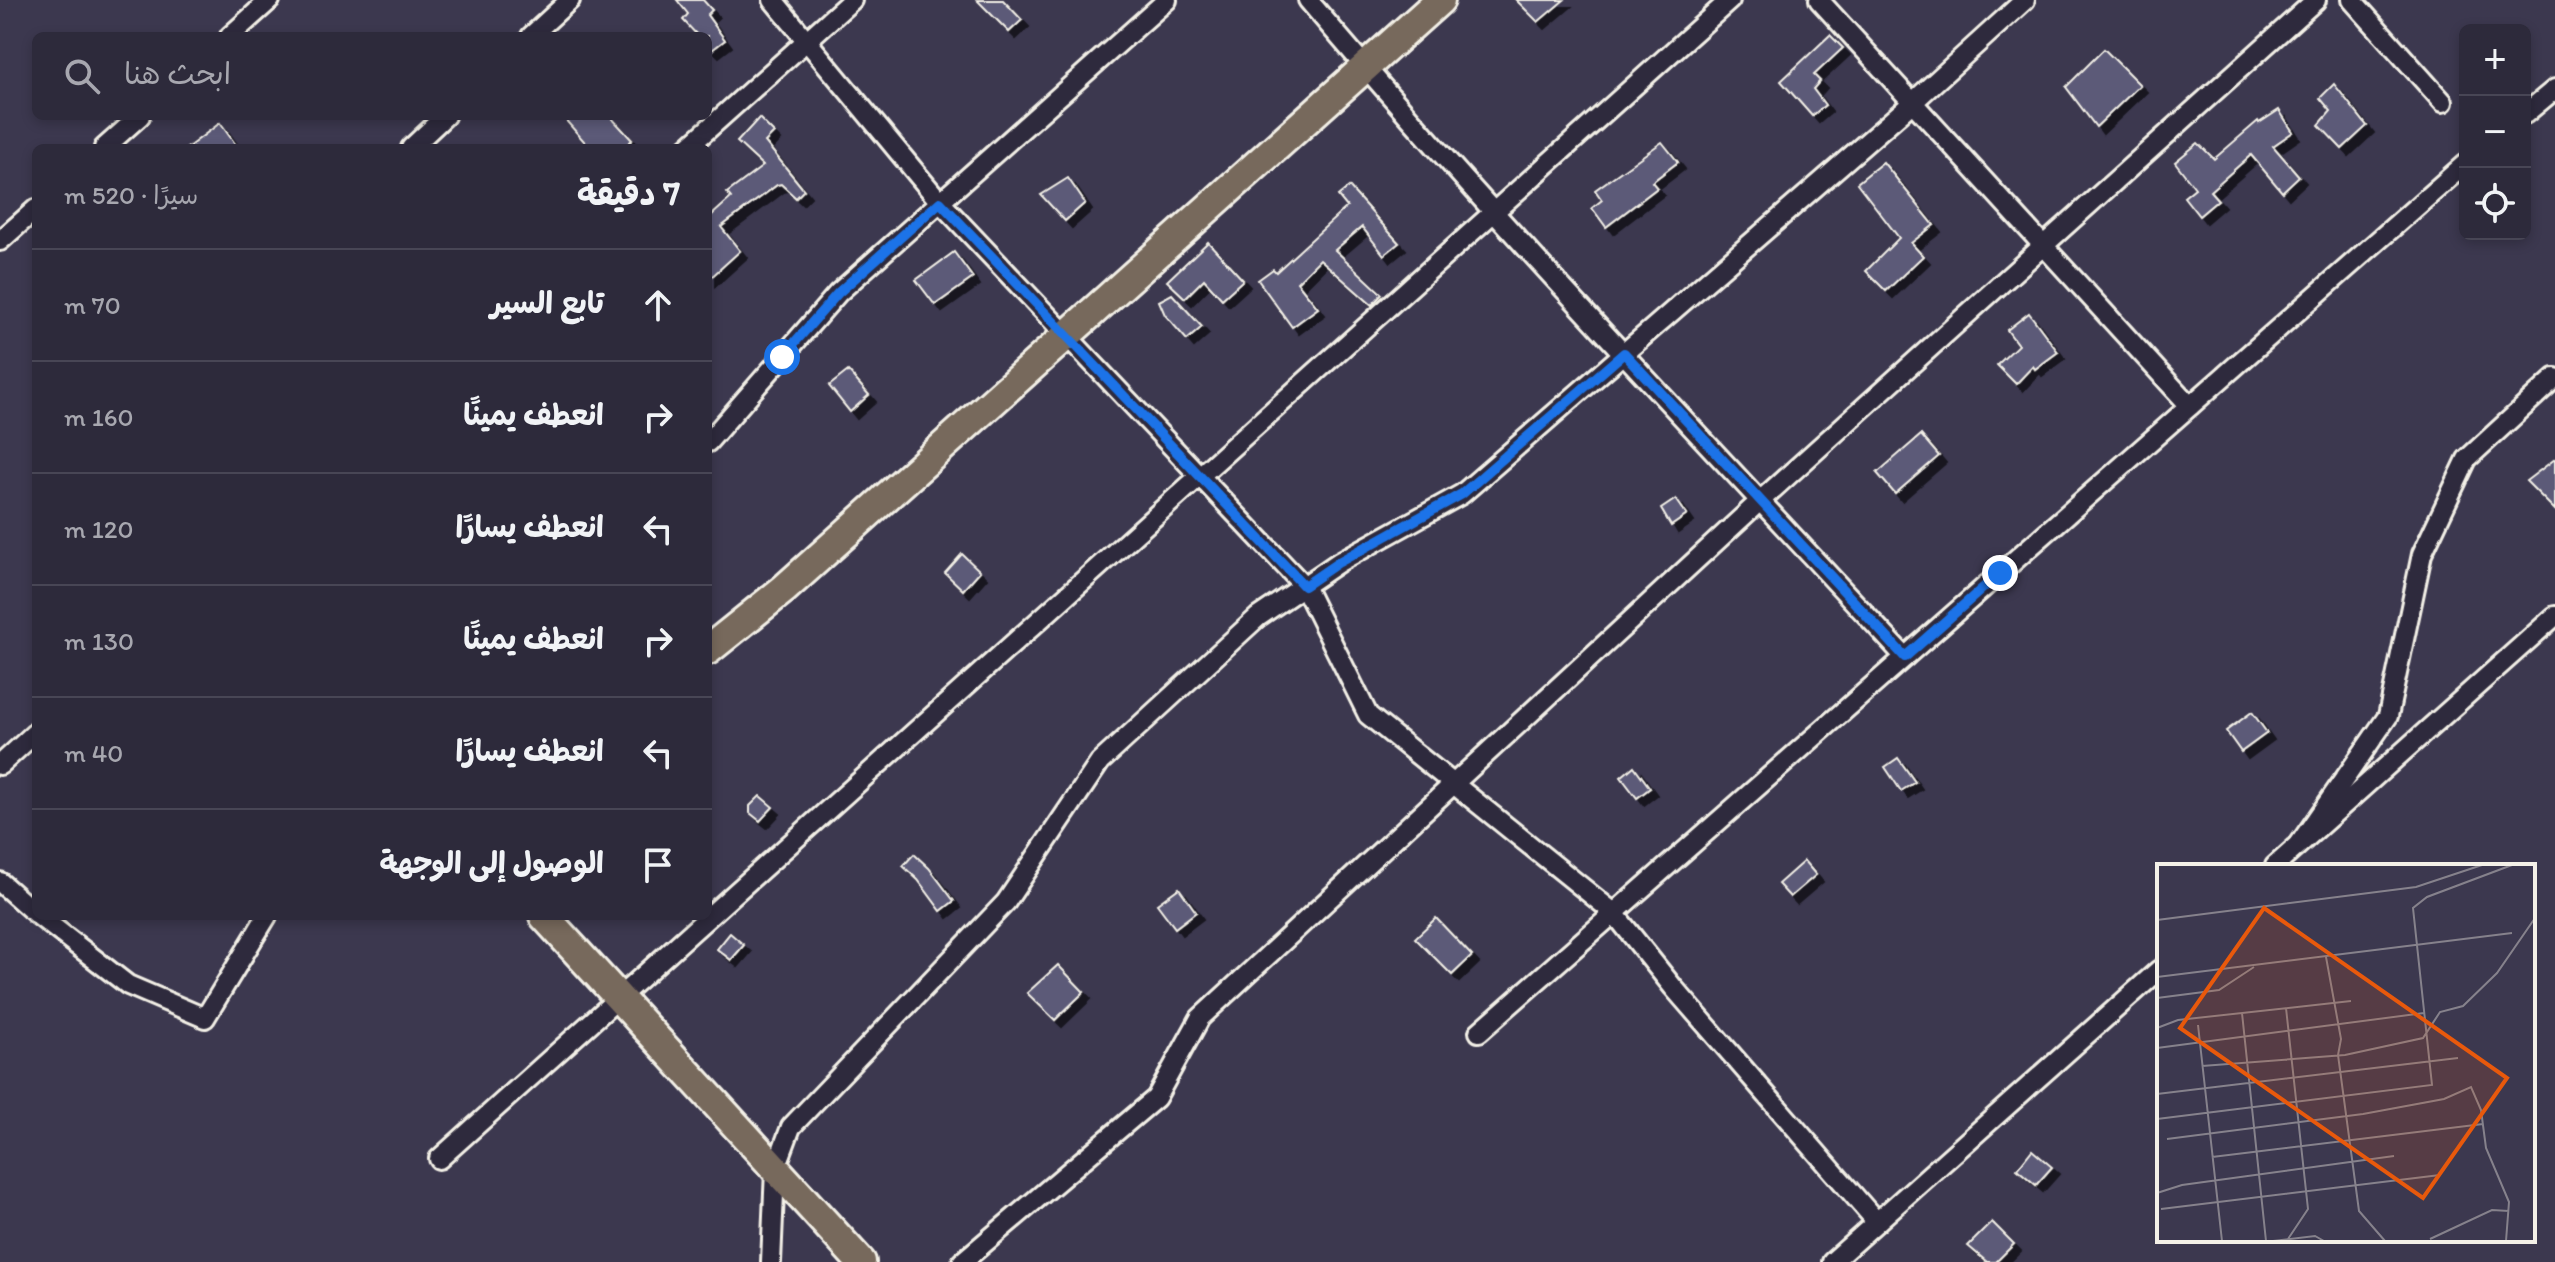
<!DOCTYPE html>
<html lang="ar">
<head>
<meta charset="utf-8">
<style>
  body { margin:0; font-family:Itim,"Playpen Sans Arabic",sans-serif; background:#393646; color:#f1f3f6; direction:rtl }
  .controls { position:absolute; right:24px; top:24px; display:grid; overflow:hidden; border-radius:12px; box-shadow:0 4px 12px #0003 }
  .controls button { width:72px; height:72px; display:grid; place-items:center; padding:0; border:0; border-bottom:2px solid #484655; background:#2d2a3b; color:#f1f3f6; font:40px sans-serif }
  .stop { position:absolute; width:24px; height:24px; margin:-18px; border:6px solid #1a73e8; border-radius:50%; background:#fff }
  .stop.end { background:#1a73e8; border-color:#fff; box-shadow:0 2px 8px #0008 }
  .list { margin:0; padding:0; list-style:none }
  h2 { display:flex; justify-content:space-between; align-items:center; height:104px; margin:0; padding:0 32px; font-size:34px }
  h2 small { font-size:26px; font-weight:400; color:#a7a7af }
  .list li { display:grid; grid-template-columns:52px 1fr auto; gap:24px; align-items:center; box-sizing:border-box; height:112px; padding:0 32px; border-top:2px solid #484655 }
  .list b { display:block; font-size:30px; white-space:nowrap }
  .list em { font-size:26px; font-style:normal; color:#a7a7af }
  .icon { flex:none; width:44px; height:44px; fill:none; stroke:currentColor; stroke-width:2; stroke-linecap:round; stroke-linejoin:round }
  .map { position:relative; flex:none; width:2555px; height:1262px; overflow:hidden; direction:ltr }
  .search { position:absolute; background:#2d2a3b; box-shadow:0 4px 12px #0003; left:32px; top:32px; width:680px; height:88px; display:flex; align-items:center; gap:20px; box-sizing:border-box; padding:0 28px; border-radius:12px; color:#a7a7af; font-size:30px }
  .panel { position:absolute; background:#2d2a3b; box-shadow:0 4px 12px #0003; left:32px; top:144px; width:680px; height:776px; border-radius:12px; direction:rtl }
  .map>svg:first-child { display:block }
</style>
</head>
<body>
<div class="map">
<svg width="2555" height="1262" viewBox="0 0 2555 1262">
  <defs>
    <filter id="shadow"><feDropShadow dx="7" dy="7" stdDeviation="0" flood-color="#0009"/></filter>
  </defs>
  <rect width="100%" height="100%" fill="#3c384f"/>
  <filter id="ink" filterUnits="userSpaceOnUse"><feTurbulence type="fractalNoise" baseFrequency=".0125" numOctaves="2"/><feDisplacementMap in="SourceGraphic" scale="16" xChannelSelector="R" yChannelSelector="G"/><feConvolveMatrix kernelMatrix="1 2 1 2 8 2 1 2 1" color-interpolation-filters="sRGB"/></filter>
  <g filter="url(#ink)">
    <g fill="#5c5a78" stroke="#f4f1e8" stroke-width="2" filter="url(#shadow)">
      <polygon points="677,0 703,0 712,10 707,15 725,40 712,50 708,46 708,36 698,36 683,20 688,14"/>
      <polygon points="977,0 1003,0 1022,20 1009,32"/>
      <polygon points="1516,0 1564,0 1538,22"/>
      <polygon points="1830,35 1843,48 1814,75 1820,81 1813,89 1825,105 1812,116 1781,81"/>
      <polygon points="2104,49 2140,85 2096,127 2066,87"/>
      <polygon points="2334,84 2367,126 2342,149 2319,125 2331,111 2320,98"/>
      <polygon points="2279,110 2293,132 2273,146 2299,176 2282,192 2251,155 2210,191 2218,200 2199,216 2184,197 2195,188 2175,162 2198,143 2214,159 2258,121 2259,123"/>
      <polygon points="562,116 610,116 632,140 623,148 590,148"/>
      <polygon points="759,118 774,133 765,142 804,190 796,198 781,184 777,185 721,227 740,251 708,280 708,210 712,215 731,198 727,193 763,166 737,142"/>
      <polygon points="220,123 238,148 187,148"/>
      <polygon points="1662,142 1678,162 1652,182 1657,188 1606,227 1592,208 1602,200 1595,190"/>
      <polygon points="1883,162 1934,225 1911,243 1923,256 1886,291 1866,271 1899,238 1857,183"/>
      <polygon points="1068,178 1085,203 1065,221 1041,195"/>
      <polygon points="1349,187 1399,243 1384,255 1362,227 1335,250 1382,294 1372,305 1320,259 1297,282 1318,308 1292,327 1258,280 1273,269 1276,272 1347,207 1338,196"/>
      <polygon points="1208,242 1243,280 1222,299 1204,279 1185,298 1167,281"/>
      <polygon points="954,252 973,278 935,305 916,280"/>
      <polygon points="1172,294 1202,327 1187,340 1165,315 1159,301"/>
      <polygon points="2029,313 2058,352 2035,369 2033,366 2016,384 1997,365 2018,345 2007,330"/>
      <polygon points="848,371 869,395 850,412 829,386"/>
      <polygon points="1921,435 1939,456 1895,494 1877,473"/>
      <polygon points="2555,459 2555,510 2526,481"/>
      <polygon points="1676,499 1687,515 1671,526 1661,509"/>
      <polygon points="962,554 980,571 963,590 945,573"/>
      <polygon points="2252,712 2267,733 2241,752 2226,731"/>
      <polygon points="1898,758 1915,782 1901,791 1885,767"/>
      <polygon points="1634,766 1650,788 1637,798 1621,777"/>
      <polygon points="760,796 773,807 760,821 750,813 750,806"/>
      <polygon points="914,854 929,868 954,901 941,911 918,880 903,866"/>
      <polygon points="1804,861 1816,875 1790,897 1778,884"/>
      <polygon points="1179,888 1196,912 1175,928 1157,904"/>
      <polygon points="1436,918 1472,956 1452,975 1415,938"/>
      <polygon points="730,933 744,945 731,960 717,949"/>
      <polygon points="1058,965 1084,992 1055,1020 1027,993"/>
      <polygon points="2032,1150 2052,1167 2036,1185 2017,1169"/>
      <polygon points="1992,1222 2014,1244 1996,1262 1987,1262 1968,1246"/>
    </g>
    <g fill="none" stroke-linecap="round" stroke-linejoin="round">
      <g stroke="#f4f1e8" stroke-width="24">
        <g id="street">
          <polyline points="773,0 940,202 1304,586 1368,715 1614,913 1673,987 1877,1222"/>
          <path d="M1308,0C1499,226 1705,440 1905,657"/>
          <polyline points="1819,0 2190,406"/>
          <polyline points="2352,0 2443,102"/>
          <polyline points="230,36 270,0"/>
          <polyline points="531,36 570,0"/>
          <polyline points="2525,114 2555,89"/>
          <polyline points="104,148 140,116"/>
          <polyline points="411,148 445,116"/>
          <polyline points="687,148 852,0"/>
          <polyline points="0,241 36,209"/>
          <polyline points="708,442 838,293 1167,0"/>
          <polyline points="0,765 36,732"/>
          <polyline points="2300,843 2388,716 2422,554 2467,459 2555,378"/>
          <polyline points="2275,866 2555,616"/>
          <polyline points="0,882 36,914"/>
          <polyline points="39,916 128,985 205,1018 267,916"/>
          <polyline points="1479,1032 2465,164"/>
          <polyline points="439,1159 1730,0"/>
          <polyline points="771,1262 775,1170 791,1127 1006,902 1100,762 1258,617 1339,562 1462,494 1912,103 2025,0"/>
          <polyline points="962,1262 1156,1098 1200,1018 1761,500 2316,0"/>
          <polyline points="1832,1262 2159,970"/>
        </g>
      </g>
      <g stroke="#f4f1e8" stroke-width="34">
        <g id="primary">
          <polyline points="708,650 784,589 1440,0"/>
          <polyline points="544,916 861,1262"/>
        </g>
      </g>
      <use href="#street" stroke="#2f2a3d" stroke-width="18"/>
      <use href="#primary" stroke="#77695c" stroke-width="28"/>
    </g>
  </g>
  <g fill="none" stroke-linecap="round" stroke-linejoin="round" filter="url(#ink)">
    <polyline stroke="#1a73e8" stroke-width="10" points="782,357 838,293 940,202 1304,586 1339,562 1462,494 1624,353 1905,657 2000,573"/>
  </g>
  <g transform="translate(2157 864)">
    <rect width="378" height="378" fill="#3c384f"/>
    <path fill="none" stroke="#86828c" stroke-width="2" d="M0,56L259,23L325,1M169,93L184,175L181,191L202,347L228,377M0,113L355,69M0,134L62,126L97,103M129,144L151,345L131,375M85,149L109,377M41,161L65,377M0,164L21,156L194,137M0,184L267,149M45,202L188,191L266,174L283,148L306,142L340,109L378,54M0,230L301,194M0,255L275,221L256,44L270,33L355,1M10,275L206,250L287,235L314,223L324,246L329,284L352,338L349,377M55,293L326,260M0,329L25,321L237,292M4,345L283,311M273,375L335,346L352,347M116,377L158,372L167,377"/>
    <path fill="#e8590c" fill-opacity="0.15" stroke="#e8590c" stroke-width="4" d="M107,44L350,214L266,334L23,164Z"/>
    <rect width="378" height="378" fill="none" stroke="#f4f1e8" stroke-width="4"/>
  </g>
</svg>
<div class="controls">
<button>+</button>
<button>−</button>
<button><svg class="icon" aria-label="locate" viewBox="0 0 24 24"><circle cx="12" cy="12" r="6"/><path d="M12 2v4M12 18v4M2 12h4M18 12h4"/></svg></button>
</div>
<div class="stop" style="left:782px;top:357px"></div>
<div class="stop end" style="left:2000px;top:573px"></div>
<div class="search"><svg class="icon" aria-label="search" viewBox="0 0 24 24"><circle cx="10" cy="10" r="6"/><path d="M15 15l6 6"/></svg>ابحث هنا</div>
<section class="panel">
<h2>7 دقيقة<small>سيرًا · 520 m</small></h2>
<ul class="list">
<li><svg class="icon" aria-label="ahead" viewBox="0 0 24 24"><path d="M12 20V5M6 11l6-6 6 6"/></svg><div><b>تابع السير</b></div><em>70 m</em></li>
<li><svg class="icon" aria-label="right" viewBox="0 0 24 24"><path d="M7 20v-9h11M14 6l5 5-5 5"/></svg><div><b>انعطف يمينًا</b></div><em>160 m</em></li>
<li><svg class="icon" aria-label="left" viewBox="0 0 24 24"><path d="M17 20v-9H6M10 6l-5 5 5 5"/></svg><div><b>انعطف يسارًا</b></div><em>120 m</em></li>
<li><svg class="icon" aria-label="right" viewBox="0 0 24 24"><path d="M7 20v-9h11M14 6l5 5-5 5"/></svg><div><b>انعطف يمينًا</b></div><em>130 m</em></li>
<li><svg class="icon" aria-label="left" viewBox="0 0 24 24"><path d="M17 20v-9H6M10 6l-5 5 5 5"/></svg><div><b>انعطف يسارًا</b></div><em>40 m</em></li>
<li><svg class="icon" aria-label="arrive" viewBox="0 0 24 24"><path d="M6 21V4h12l-3 4 3 4H6"/></svg><div><b>الوصول إلى الوجهة</b></div></li>
</ul>
</section>
</div>
</body>
</html>
